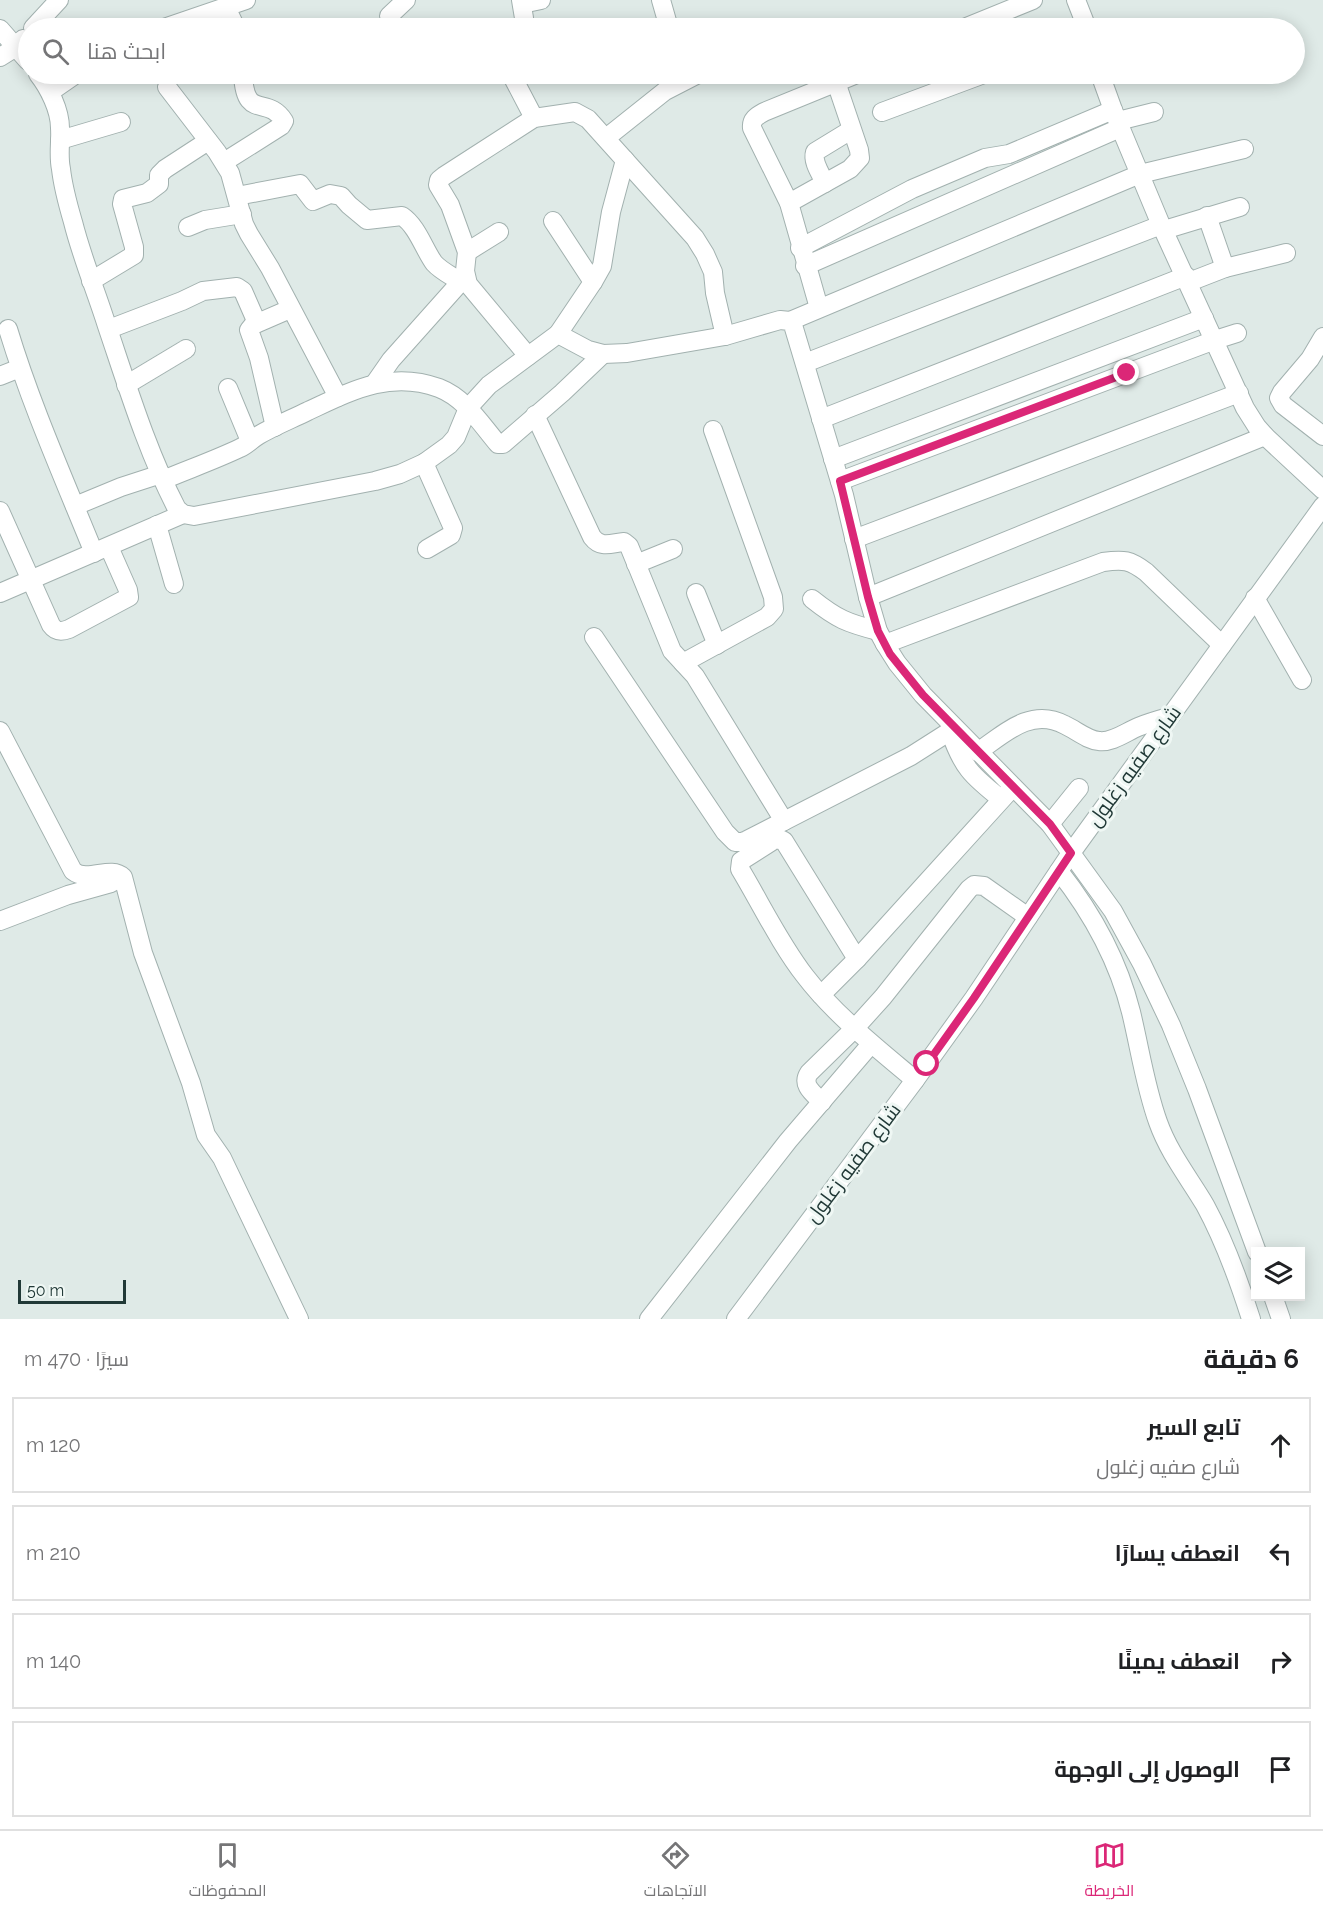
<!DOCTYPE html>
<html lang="ar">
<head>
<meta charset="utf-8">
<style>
  body { margin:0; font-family:Raleway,Cairo,sans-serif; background:#f6f6f6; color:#202124; direction:rtl }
  .controls { position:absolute; right:18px; bottom:18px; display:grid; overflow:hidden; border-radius:0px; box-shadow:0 3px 15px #0003 }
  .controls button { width:54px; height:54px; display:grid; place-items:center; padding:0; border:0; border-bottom:2px solid #e0e0e0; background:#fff; color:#202124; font:30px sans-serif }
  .scale { position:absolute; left:18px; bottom:15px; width:108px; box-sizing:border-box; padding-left:6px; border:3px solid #213937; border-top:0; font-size:16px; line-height:21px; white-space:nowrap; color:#213937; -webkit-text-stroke:4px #eff7f4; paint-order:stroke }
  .stop { position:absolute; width:18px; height:18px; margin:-14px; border:4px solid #db2777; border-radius:50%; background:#fff }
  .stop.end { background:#db2777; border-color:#fff; box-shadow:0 2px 6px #0008 }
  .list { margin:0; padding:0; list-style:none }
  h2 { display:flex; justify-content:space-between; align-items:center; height:78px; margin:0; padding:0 24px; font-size:26px }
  h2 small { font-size:20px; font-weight:400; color:#757577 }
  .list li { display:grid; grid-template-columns:39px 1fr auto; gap:18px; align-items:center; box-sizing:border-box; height:96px; margin:0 12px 12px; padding:0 12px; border:2px solid #e0e0e0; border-radius:0px }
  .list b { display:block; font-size:22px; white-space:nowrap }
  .list p { margin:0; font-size:20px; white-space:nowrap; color:#757577 }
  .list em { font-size:20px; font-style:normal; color:#757577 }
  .icon { flex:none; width:33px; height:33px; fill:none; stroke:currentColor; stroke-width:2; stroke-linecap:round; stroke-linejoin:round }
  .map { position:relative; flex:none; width:1323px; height:1319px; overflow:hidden; direction:ltr }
  .search { position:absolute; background:#fff; box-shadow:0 3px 15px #0003; left:18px; right:18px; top:18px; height:66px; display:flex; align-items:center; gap:15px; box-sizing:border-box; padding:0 21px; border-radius:33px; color:#757577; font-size:22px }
  .sheet { height:510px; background:#fff }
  nav { display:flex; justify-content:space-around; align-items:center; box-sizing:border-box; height:84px; border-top:2px solid #e0e0e0; background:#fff; font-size:16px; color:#757577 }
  nav a { display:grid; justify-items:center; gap:3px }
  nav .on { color:#db2777 }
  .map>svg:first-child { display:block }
</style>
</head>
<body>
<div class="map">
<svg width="1323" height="1319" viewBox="0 0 1323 1319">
  <rect width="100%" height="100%" fill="#dfeae7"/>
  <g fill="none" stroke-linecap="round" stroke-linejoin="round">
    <g stroke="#a2b1af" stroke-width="20">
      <g id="minor">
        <polyline points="521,0 524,18 522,28"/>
        <polyline points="661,0 669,28"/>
        <polyline points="1076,0 1087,28"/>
        <polyline points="522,4 541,0"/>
        <polyline points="226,7 236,28"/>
        <polyline points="389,16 406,0"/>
        <polyline points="33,28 59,0"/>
        <polyline points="164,28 246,0"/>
        <polyline points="964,28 1033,0"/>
        <polyline points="0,29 28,61"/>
        <polyline points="0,57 16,47 23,39"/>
        <path d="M38,74C49,88 60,110 60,128C61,142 58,155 61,169C63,187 68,205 73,222C82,258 96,291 107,326C128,388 147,451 177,509L183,514L194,516L375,481L400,474L424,463L449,445L456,437L468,408L489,385L558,334L588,350L603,354L627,353L725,336L780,320L790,321L793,325L844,495L868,597L878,631L885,644L897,663L923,695L1050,824L1113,911L1142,964L1171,1025L1197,1089L1257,1252"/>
        <polyline points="511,74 534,118"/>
        <polyline points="1100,74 1113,110 1161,225 1245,408 1257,427 1265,436 1323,490"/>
        <polyline points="167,87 217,152 230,173 244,224 249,234 270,268 338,397"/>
        <polyline points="50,92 76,74"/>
        <polyline points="882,112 984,74"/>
        <polyline points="1118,121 1154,112"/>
        <polyline points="606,138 665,91 698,74"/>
        <polyline points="60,140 121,122"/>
        <path d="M224,162L281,126L284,121C267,94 245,122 243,74"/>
        <path d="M825,183C821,174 812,162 815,152L851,130"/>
        <path d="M237,196L300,184L313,201L330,194L341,196L349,205L367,220L402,216C417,226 424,249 434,263C441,271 452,276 461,282"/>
        <polyline points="789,203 850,169 860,158 859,150 836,82"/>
        <polyline points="1207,216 1225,268"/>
        <polyline points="553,221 593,282"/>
        <polyline points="188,227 205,220 242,214"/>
        <polyline points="1164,230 1240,207"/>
        <polyline points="800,248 912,189 985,158 1009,154 1113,110"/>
        <polyline points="467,252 499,232"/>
        <polyline points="805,266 1120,128"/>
        <polyline points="91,281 134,255 134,247 122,204 123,199 147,193 159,184 159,175 165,169 208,141"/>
        <polyline points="1189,282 1225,268 1286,253"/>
        <path d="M819,308L789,203L752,128C751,119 757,116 764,112L857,74"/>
        <polyline points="790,321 1140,174 1244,149"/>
        <path d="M8,329C31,405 64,479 94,553"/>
        <polyline points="109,329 182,301 203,291 237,287 243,291 257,323"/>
        <polyline points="558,334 593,282 602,266 611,212 625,160"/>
        <polyline points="1323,337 1310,359 1282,392 1279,398 1283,405 1323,436"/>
        <polyline points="528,356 468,284 465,271 467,252 450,205 438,185 439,180 444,176 534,118 575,112 588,119 695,238 705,254 713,272 715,293 725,336"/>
        <polyline points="805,363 1161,225"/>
        <polyline points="0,376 20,368"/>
        <polyline points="375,383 391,360 465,277"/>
        <polyline points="126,385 186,349"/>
        <polyline points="228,388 250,441"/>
        <path d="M535,415L592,537C601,549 612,543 624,542L629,546L672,651L695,676L784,821"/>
        <polyline points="821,419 1186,276"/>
        <polyline points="275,427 259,358 249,330 253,325 290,309"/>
        <polyline points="833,459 1204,318"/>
        <polyline points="424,463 453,528 451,535 427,549"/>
        <path d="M163,480C189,469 215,460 240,448C247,445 252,439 259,435C274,426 292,419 308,411C351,391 390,370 439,388C465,398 481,424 498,444H503L562,393L603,354"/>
        <polyline points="840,481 1215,340 1237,333"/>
        <polyline points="75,506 121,487 161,474"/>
        <path d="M0,511L51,625C56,632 61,632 69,629L129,597L128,590L109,547"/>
        <polyline points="157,525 174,584"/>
        <polyline points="854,539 1239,393"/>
        <polyline points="636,564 673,549"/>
        <polyline points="0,593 183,514"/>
        <polyline points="696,593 717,645"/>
        <polyline points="868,597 1265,436"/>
        <polyline points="1255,598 1302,680"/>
        <path d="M812,599C837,619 847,623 878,631"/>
        <polyline points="594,637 725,832 735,842 742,842 747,840 911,756 955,728"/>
        <path d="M885,644L1103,562C1124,559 1130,560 1146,572L1222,645"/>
        <polyline points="683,663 767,617 774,609 773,597 713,430"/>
        <path d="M0,731L73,871C88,883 110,865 123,877L143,953L191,1083L206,1135L222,1158L299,1319"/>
        <path d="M950,731C962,767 972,776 1001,799"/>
        <path d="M978,752C1005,733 1031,707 1065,725C1076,730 1087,740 1099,741C1112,743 1126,732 1138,727C1148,723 1158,720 1169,717"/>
        <polyline points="1050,824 1079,788"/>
        <path d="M1059,871C1092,913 1118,960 1131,1012C1140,1049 1145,1086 1158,1122C1169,1153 1189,1178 1205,1205C1224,1240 1239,1281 1251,1319"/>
        <polyline points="0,921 68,895 111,883"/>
        <path d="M857,959L784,841L780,839L774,840L741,861L740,869L743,874C763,908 781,945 805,976C834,1014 878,1049 915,1080"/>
        <polyline points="821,995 857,959 1013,787"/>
        <path d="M822,1102C813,1093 801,1085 809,1073L855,1028L883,997L969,889L974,885L984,886L1028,917"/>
        <polyline points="1273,1296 1281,1319"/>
        <polyline points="649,1319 788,1141 871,1044"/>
      </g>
    </g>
    <g stroke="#a2b1af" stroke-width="20">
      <polyline id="tertiary" points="736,1319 915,1080 974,998 1071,853 1323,506"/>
    </g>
    <use href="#minor" stroke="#fff" stroke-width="18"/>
    <use href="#tertiary" stroke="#fff" stroke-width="18"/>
  </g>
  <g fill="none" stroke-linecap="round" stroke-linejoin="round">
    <polyline stroke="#db2777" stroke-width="8" points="927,1064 974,998 1071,853 1050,824 923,695 890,654 878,631 868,597 840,481 1127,373"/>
  </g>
  <g text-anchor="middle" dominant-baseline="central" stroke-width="6" stroke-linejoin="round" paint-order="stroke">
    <g font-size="20" fill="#213937" stroke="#eff7f4">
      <text transform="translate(1134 766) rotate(-54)">شارع صفيه زغلول</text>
      <text transform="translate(853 1163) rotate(-53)">شارع صفيه زغلول</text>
    </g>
  </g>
</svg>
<div class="controls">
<button><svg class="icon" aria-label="layers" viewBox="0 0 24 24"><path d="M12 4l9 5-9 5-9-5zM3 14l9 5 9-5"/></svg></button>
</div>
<div class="scale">50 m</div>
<div class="stop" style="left:927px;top:1064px"></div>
<div class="stop end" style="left:1127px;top:373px"></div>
<div class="search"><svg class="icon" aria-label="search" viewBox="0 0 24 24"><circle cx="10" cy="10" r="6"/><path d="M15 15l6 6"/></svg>ابحث هنا</div>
</div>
<section class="sheet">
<h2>6 دقيقة<small>سيرًا · 470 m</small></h2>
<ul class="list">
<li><svg class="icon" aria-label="ahead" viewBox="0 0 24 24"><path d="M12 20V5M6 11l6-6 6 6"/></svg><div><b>تابع السير</b><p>شارع صفيه زغلول</p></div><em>120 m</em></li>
<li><svg class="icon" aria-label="left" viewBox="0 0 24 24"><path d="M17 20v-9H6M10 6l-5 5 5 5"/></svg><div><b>انعطف يسارًا</b></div><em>210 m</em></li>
<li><svg class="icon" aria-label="right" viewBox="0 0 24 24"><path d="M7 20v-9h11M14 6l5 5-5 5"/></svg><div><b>انعطف يمينًا</b></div><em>140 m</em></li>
<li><svg class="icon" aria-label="arrive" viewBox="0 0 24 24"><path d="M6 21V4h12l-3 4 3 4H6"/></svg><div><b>الوصول إلى الوجهة</b></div></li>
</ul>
</section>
<nav>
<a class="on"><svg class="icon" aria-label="map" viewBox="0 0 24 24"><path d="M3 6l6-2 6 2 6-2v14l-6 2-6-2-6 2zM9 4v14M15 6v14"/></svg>الخريطة</a>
<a><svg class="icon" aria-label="directions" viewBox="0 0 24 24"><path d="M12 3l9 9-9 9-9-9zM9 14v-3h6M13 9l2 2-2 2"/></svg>الاتجاهات</a>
<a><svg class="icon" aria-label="saved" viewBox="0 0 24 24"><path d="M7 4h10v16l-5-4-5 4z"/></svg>المحفوظات</a>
</nav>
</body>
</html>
